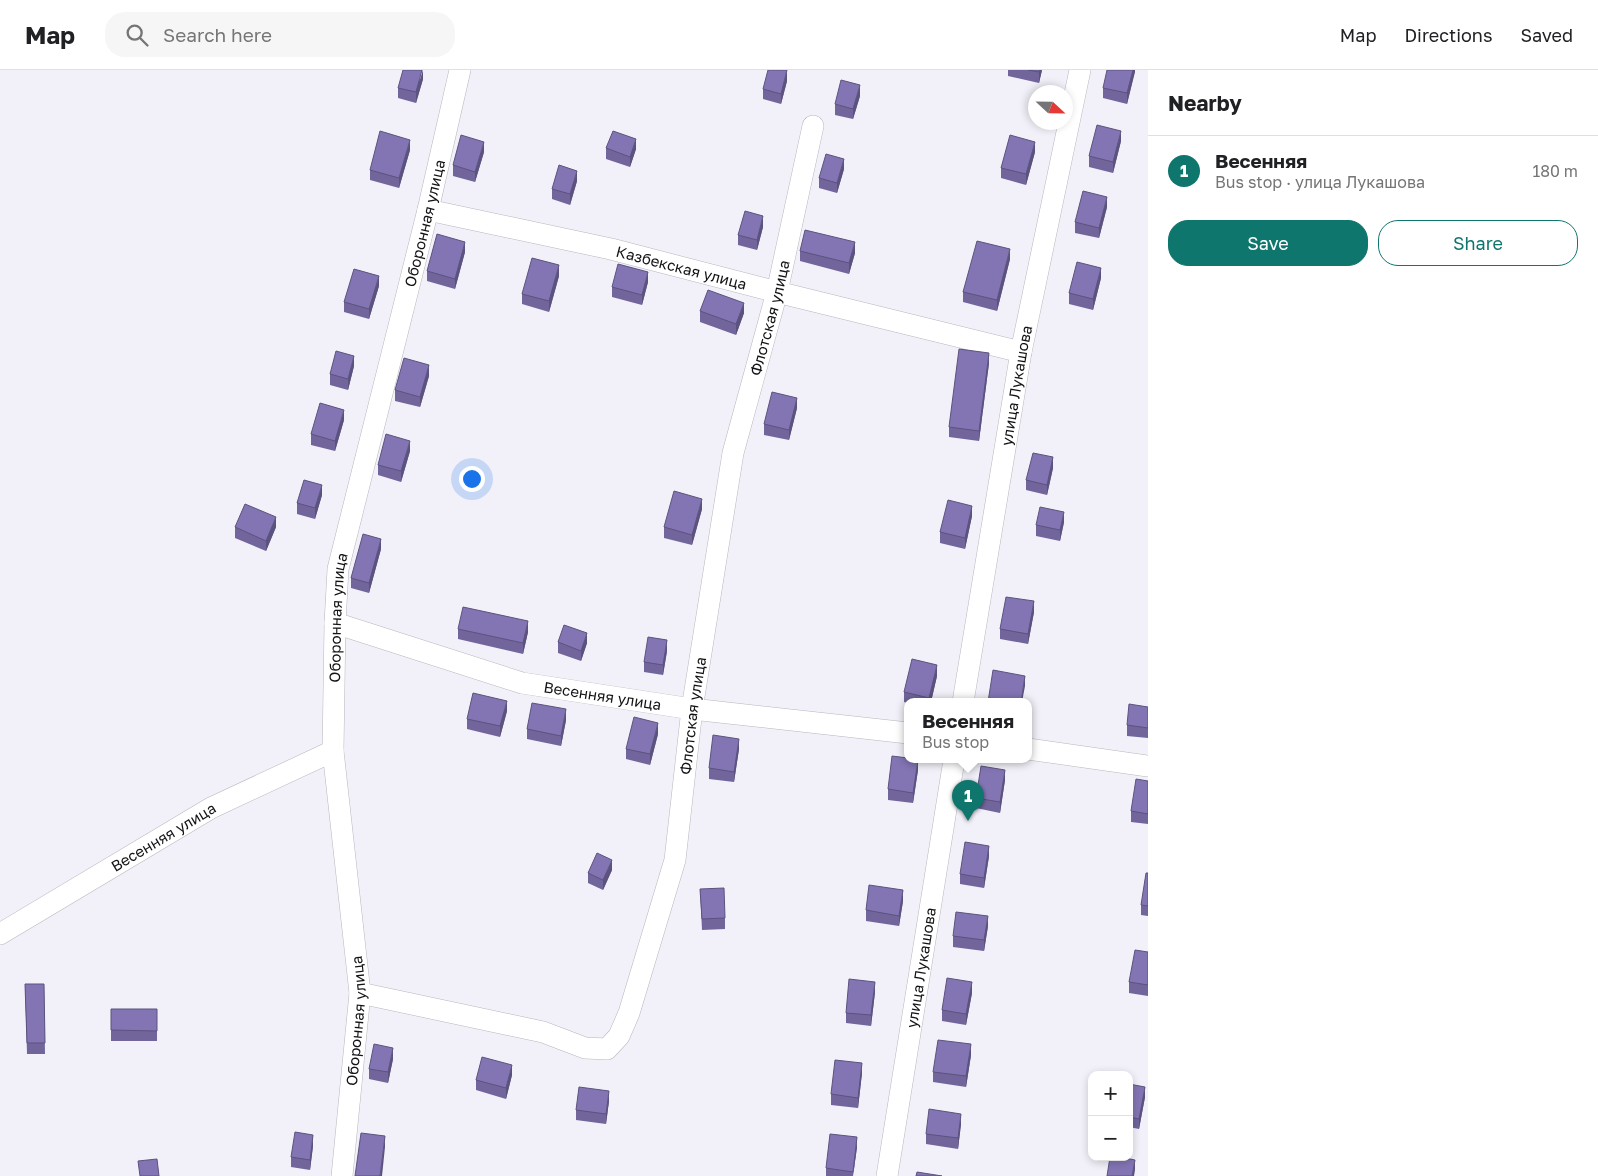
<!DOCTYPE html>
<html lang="en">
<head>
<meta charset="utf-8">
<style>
  body { margin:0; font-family:"Golos Text",sans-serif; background:#f6f6f6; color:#202124 }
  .controls { position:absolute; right:15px; bottom:15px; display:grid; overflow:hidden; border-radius:10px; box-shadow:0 2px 8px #0003 }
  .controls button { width:45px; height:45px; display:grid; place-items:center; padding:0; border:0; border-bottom:1px solid #e0e0e0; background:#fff; color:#202124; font:25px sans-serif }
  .compass { position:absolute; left:1028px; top:15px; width:45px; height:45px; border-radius:50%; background:#fff; box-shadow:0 2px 8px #0003; rotate:112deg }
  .you { position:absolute; left:471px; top:408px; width:18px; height:18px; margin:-12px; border:4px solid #fff; border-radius:50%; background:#1a73e8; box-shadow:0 0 0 8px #1a73e833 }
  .badge { display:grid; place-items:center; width:32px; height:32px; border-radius:50%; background:#0f766e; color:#fff; font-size:16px; font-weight:700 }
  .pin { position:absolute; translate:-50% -41px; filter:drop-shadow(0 1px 2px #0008) }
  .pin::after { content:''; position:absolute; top:26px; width:18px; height:15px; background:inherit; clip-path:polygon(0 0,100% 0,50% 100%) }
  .popup { position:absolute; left:904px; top:628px; width:128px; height:65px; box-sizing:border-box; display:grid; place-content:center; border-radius:10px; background:#fff; filter:drop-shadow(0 1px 4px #0005); font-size:16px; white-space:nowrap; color:#757577 }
  .popup b { font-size:19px; color:#202124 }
  .popup::after { content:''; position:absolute; left:50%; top:100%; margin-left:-10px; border:10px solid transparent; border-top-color:#fff }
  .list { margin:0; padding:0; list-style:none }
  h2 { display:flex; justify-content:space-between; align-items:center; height:65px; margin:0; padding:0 20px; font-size:21px }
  h2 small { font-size:16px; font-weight:400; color:#757577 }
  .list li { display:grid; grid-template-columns:32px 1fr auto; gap:15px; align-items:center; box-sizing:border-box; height:70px; padding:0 20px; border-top:1px solid #e0e0e0 }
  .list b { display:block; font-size:19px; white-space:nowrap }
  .list p { margin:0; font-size:16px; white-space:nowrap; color:#757577 }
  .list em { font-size:16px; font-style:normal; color:#757577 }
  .actions { display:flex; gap:10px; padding:15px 20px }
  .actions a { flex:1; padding:11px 0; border:1px solid #0f766e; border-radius:20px; text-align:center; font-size:18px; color:#0f766e }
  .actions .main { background:#0f766e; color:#fff }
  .icon { flex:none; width:28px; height:28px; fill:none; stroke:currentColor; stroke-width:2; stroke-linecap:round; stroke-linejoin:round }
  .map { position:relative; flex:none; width:1148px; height:1106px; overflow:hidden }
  header { display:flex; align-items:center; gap:30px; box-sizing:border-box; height:70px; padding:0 25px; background:#fff; border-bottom:1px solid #e0e0e0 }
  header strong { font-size:24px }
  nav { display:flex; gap:28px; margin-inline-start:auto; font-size:18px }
  .search { width:350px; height:45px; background:#f6f6f6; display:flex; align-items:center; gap:12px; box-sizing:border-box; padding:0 18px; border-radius:20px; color:#757577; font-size:19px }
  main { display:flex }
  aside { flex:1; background:#fff }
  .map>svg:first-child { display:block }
</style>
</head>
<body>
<header>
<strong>Map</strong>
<div class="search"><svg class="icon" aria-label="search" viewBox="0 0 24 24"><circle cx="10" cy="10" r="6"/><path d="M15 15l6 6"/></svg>Search here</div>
<nav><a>Map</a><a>Directions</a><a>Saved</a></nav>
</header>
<main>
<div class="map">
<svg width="1148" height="1106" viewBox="0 0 1148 1106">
  <rect width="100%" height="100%" fill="#f2f1f9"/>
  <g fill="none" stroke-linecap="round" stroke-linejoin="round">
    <g stroke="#b8b6be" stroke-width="22">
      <g id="street">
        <path id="s1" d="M428,140L611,179L777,222L1021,282"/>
        <path id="s2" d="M335,553L522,613L692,639L908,663"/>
        <path id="s3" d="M963,632L1021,282L1080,0"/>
        <polyline points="1028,679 1148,696"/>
        <path id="s4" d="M0,864L211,738L333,681"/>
        <path id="s5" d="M360,923L543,962L585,978L607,979L619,966L629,943L675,790L692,639L733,383L777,222L813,56"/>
        <path id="s6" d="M342,1106L360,923L333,681L335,553L338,499L428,140L460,0"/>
        <path id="s7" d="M887,1106L954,690"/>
      </g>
    </g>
    <use href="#street" stroke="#fff" stroke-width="21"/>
  </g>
  <g fill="#71659b">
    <polygon points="1008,0 1042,0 1039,13 1008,6"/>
    <polygon points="1135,0 1127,34 1103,28 1103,18"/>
    <polygon points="423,9 416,33 398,28 398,18"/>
    <polygon points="787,11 781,34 763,29 763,19"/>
    <polygon points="860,26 853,49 835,45 835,34"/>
    <polygon points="1121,71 1113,103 1089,97 1089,86"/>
    <polygon points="606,78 636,79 630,97 606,89"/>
    <polygon points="410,80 399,118 370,110 370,100"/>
    <polygon points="484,82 475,112 453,106 453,95"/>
    <polygon points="1035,82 1026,115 1001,108 1001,98"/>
    <polygon points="844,99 837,123 819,118 819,108"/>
    <polygon points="577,111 570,135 552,129 552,119"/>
    <polygon points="1107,137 1099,168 1075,163 1075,152"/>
    <polygon points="763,157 757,180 738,175 738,165"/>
    <polygon points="800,181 855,183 849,204 800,191"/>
    <polygon points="465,182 455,219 427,211 427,201"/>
    <polygon points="1010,189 997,241 963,232 963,222"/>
    <polygon points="559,206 549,242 522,234 522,224"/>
    <polygon points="1101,208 1093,240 1069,234 1069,223"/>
    <polygon points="648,212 642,235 612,227 612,217"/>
    <polygon points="379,216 369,249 344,242 344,232"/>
    <polygon points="700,241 744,243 736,265 700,252"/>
    <polygon points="989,293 979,371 949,367 949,357"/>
    <polygon points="354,296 348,320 330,315 330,304"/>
    <polygon points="429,306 420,337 395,331 395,320"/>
    <polygon points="797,338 789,370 764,365 764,354"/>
    <polygon points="344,350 335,381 311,375 311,364"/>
    <polygon points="410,381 401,412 378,405 378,395"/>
    <polygon points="1053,398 1047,425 1026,420 1026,410"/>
    <polygon points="322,425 315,449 297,444 297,433"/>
    <polygon points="702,439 692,475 664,468 664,457"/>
    <polygon points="972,446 965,479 940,473 940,462"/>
    <polygon points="1064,452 1060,471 1036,466 1036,455"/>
    <polygon points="235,457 276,457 266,481 235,468"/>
    <polygon points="381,479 369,523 351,518 351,508"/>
    <polygon points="1034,542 1028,574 1000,569 1000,559"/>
    <polygon points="458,559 528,562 523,584 458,569"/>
    <polygon points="558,572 587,573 581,591 558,583"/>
    <polygon points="667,581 663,605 644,602 644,592"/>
    <polygon points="937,606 931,632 908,632 908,633 904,632 904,622"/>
    <polygon points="1148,637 1148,668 1127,666 1127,655"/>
    <polygon points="507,641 500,667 467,659 467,649"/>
    <polygon points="566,650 561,676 527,669 527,659"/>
    <polygon points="658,664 650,695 626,689 626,679"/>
    <polygon points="739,679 734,712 709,709 709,698"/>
    <polygon points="918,700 913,733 888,730 888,719"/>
    <polygon points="1005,710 1000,743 976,738 976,728"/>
    <polygon points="1148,711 1148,754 1131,752 1131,741"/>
    <polygon points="989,786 984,818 960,814 960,804"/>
    <polygon points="612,800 603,820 588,813 588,803"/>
    <polygon points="1148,803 1148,846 1141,845 1141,835"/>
    <polygon points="700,819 725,848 725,859 702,860"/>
    <polygon points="903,831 899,856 866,851 866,840"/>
    <polygon points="988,856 984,881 953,877 953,866"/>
    <polygon points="1148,882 1148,926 1129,923 1129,912"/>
    <polygon points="25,914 44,914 45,984 27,984"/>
    <polygon points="875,922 871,956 846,953 846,943"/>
    <polygon points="972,923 966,955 942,951 942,940"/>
    <rect x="111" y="939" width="46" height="32"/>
    <polygon points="971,985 966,1017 933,1012 933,1002"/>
    <polygon points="393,989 388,1013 369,1009 369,999"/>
    <polygon points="862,1003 858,1038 831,1035 831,1024"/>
    <polygon points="512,1005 506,1029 476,1020 476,1010"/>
    <polygon points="1129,1014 1145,1027 1139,1059 1129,1057"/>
    <polygon points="609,1031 606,1054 576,1050 576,1040"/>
    <polygon points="961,1054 958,1079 926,1074 926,1064"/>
    <polygon points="313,1076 310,1100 291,1097 291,1087"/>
    <polygon points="857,1077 853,1106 826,1106 826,1098"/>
  </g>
  <g fill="#5c527e">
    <polygon points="423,0 423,9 416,33 416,22"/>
    <polygon points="787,0 787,11 781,34 781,24"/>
    <polygon points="1040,0 1042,0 1039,13 1039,2"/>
    <polygon points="1133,0 1135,0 1135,2 1127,34 1127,23"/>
    <polygon points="860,15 860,26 853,49 853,39"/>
    <polygon points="1121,61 1121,71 1113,103 1113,92"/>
    <polygon points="636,69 636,79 630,97 630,87"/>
    <polygon points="410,70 410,80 399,118 399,108"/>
    <polygon points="484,72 484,82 475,112 475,102"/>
    <polygon points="1035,72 1035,82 1026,115 1026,104"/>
    <polygon points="844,89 844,99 837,123 837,113"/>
    <polygon points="577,101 577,111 570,135 570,124"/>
    <polygon points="1107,127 1107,137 1099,168 1099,158"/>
    <polygon points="763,146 763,157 757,180 757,170"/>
    <polygon points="465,172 465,182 455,219 455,209"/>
    <polygon points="855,172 855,183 849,204 849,193"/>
    <polygon points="1010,179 1010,189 997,241 997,230"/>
    <polygon points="559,195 559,206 549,242 549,231"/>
    <polygon points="1101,198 1101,208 1093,240 1093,229"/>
    <polygon points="648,202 648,212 642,235 642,225"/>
    <polygon points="379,206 379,216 369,249 369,239"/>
    <polygon points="744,233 744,243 736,265 736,254"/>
    <polygon points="989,283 989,293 979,371 979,361"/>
    <polygon points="354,286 354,296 348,320 348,309"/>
    <polygon points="429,295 429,306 420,337 420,327"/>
    <polygon points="797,328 797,338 789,370 789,360"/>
    <polygon points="344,340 344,350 335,381 335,371"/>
    <polygon points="410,371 410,381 401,412 401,401"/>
    <polygon points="1053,387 1053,398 1047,425 1047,415"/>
    <polygon points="322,415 322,425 315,449 315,438"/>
    <polygon points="702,429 702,439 692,475 692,465"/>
    <polygon points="972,436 972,446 965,479 965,468"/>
    <polygon points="1064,442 1064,452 1060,471 1060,460"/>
    <polygon points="276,447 276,457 266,481 266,471"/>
    <polygon points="381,469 381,479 369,523 369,513"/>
    <polygon points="1034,531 1034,542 1028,574 1028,564"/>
    <polygon points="528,551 528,562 523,584 523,573"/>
    <polygon points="587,563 587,573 581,591 581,581"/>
    <polygon points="667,570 667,581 663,605 663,595"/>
    <polygon points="937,595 937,606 931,632 929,632 929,628"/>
    <polygon points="1025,606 1025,616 1022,632 1021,632"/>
    <polygon points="507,631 507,641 500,667 500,656"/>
    <polygon points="566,639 566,650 561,676 561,666"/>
    <polygon points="658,653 658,664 650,695 650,684"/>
    <polygon points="739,669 739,679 734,712 734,702"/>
    <polygon points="918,690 918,700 913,733 913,723"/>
    <polygon points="1005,700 1005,710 1000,743 1000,732"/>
    <polygon points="989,776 989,786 984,818 984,808"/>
    <polygon points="612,790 612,800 603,820 603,810"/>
    <polygon points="903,820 903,831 899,856 899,846"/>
    <polygon points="988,846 988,856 984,881 984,870"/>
    <polygon points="875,912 875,922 871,956 871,945"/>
    <polygon points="972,912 972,923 966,955 966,944"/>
    <polygon points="971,974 971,985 966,1017 966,1006"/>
    <polygon points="393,978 393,989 388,1013 388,1002"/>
    <polygon points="862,993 862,1003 858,1038 858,1028"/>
    <polygon points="512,995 512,1005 506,1029 506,1018"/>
    <polygon points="1145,1017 1145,1027 1139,1059 1139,1049"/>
    <polygon points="609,1021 609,1031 606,1054 606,1044"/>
    <polygon points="961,1044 961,1054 958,1079 958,1068"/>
    <polygon points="313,1065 313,1076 310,1100 310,1090"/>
    <polygon points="385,1066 385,1077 382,1106 380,1106"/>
    <polygon points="857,1067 857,1077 853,1106"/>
    <polygon points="1135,1090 1135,1100 1134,1106 1132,1106"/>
  </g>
  <g fill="#8375b4" stroke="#5c527e">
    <polygon points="403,0 422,0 416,22 398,18"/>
    <polygon points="768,0 787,0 781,24 763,19"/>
    <polygon points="1028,0 1040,0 1039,2"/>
    <polygon points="1107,0 1133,0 1127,23 1103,18"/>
    <polygon points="841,10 860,15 853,39 835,34"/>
    <polygon points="1097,55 1121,61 1113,92 1089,86"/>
    <polygon points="380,61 410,70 399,108 370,100"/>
    <polygon points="613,61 636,69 630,87 606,78"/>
    <polygon points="461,65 484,72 475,102 453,95"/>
    <polygon points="1010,65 1035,72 1026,104 1001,98"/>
    <polygon points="826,84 844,89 837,113 819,108"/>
    <polygon points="559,95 577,101 570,124 552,119"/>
    <polygon points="1083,121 1107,127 1099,158 1075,152"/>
    <polygon points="745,141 763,146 757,170 738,165"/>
    <polygon points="805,160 855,172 849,193 800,181"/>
    <polygon points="437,164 465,172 455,209 427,201"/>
    <polygon points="977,171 1010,179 997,230 963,222"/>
    <polygon points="532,188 559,195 549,231 522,224"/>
    <polygon points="1077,192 1101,198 1093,229 1069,223"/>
    <polygon points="618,194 648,202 642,225 612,217"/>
    <polygon points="354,199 379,206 369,239 344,232"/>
    <polygon points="708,220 744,233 736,254 700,241"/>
    <polygon points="959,279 989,283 979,361 949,357"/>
    <polygon points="336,281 354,286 348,309 330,304"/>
    <polygon points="404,288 429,295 420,327 395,320"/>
    <polygon points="772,322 797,328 789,360 764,354"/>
    <polygon points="320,333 344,340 335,371 311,364"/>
    <polygon points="386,364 410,371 401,401 378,395"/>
    <polygon points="1033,383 1053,387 1047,415 1026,410"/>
    <polygon points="304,410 322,415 315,438 297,433"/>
    <polygon points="674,421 702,429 692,465 664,457"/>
    <polygon points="948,430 972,436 965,468 940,462"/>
    <polygon points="245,434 276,447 266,471 235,457"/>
    <polygon points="1040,437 1064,442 1060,460 1036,455"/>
    <polygon points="363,464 381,469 369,513 351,508"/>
    <polygon points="1006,527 1034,531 1028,564 1000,559"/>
    <polygon points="463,537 528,551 523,573 458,559"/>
    <polygon points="564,555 587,563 581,581 558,572"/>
    <polygon points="648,567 667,570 663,595 644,592"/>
    <polygon points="912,589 937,595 929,628 904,622"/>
    <polygon points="993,600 1025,606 1021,632 988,632"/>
    <polygon points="473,623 507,631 500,656 467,649"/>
    <polygon points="532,633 566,639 561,666 527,659"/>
    <polygon points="1129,634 1148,637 1148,658 1127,655"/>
    <polygon points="634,647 658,653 650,684 626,679"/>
    <polygon points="713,665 739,669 734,702 709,698"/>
    <polygon points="892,686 908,688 908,690 918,690 913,723 888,719"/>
    <polygon points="981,696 1005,700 1000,732 976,728"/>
    <polygon points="1136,709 1148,711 1148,744 1131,741"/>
    <polygon points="965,772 989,776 984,808 960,804"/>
    <polygon points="597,783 612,790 603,810 588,803"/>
    <polygon points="1146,803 1148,803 1148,836 1141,835"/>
    <polygon points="869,815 903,820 899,846 866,840"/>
    <polygon points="724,818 725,848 702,849 700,819"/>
    <polygon points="956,842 988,846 984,870 953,866"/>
    <polygon points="1135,880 1148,882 1148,915 1129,912"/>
    <polygon points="947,908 972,912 966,944 942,940"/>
    <polygon points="849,909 875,912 871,945 846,943"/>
    <polygon points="25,914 44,914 45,973 27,973"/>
    <polygon points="111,939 157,939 157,961 111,960"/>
    <polygon points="938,970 971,974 966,1006 933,1002"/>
    <polygon points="374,974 393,978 388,1002 369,999"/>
    <polygon points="482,987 512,995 506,1018 476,1010"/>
    <polygon points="835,990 862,993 858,1028 831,1024"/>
    <polygon points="1129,1014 1145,1017 1139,1049 1129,1047"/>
    <polygon points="579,1017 609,1021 606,1044 576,1040"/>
    <polygon points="929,1039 961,1044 958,1068 926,1064"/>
    <polygon points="295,1062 313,1065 310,1090 291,1087"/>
    <polygon points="361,1063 385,1066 380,1106 355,1106"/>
    <polygon points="830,1064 857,1067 853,1102 826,1098"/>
    <polygon points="1110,1087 1120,1087 1135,1090 1132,1106 1107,1106"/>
    <polygon points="157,1089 159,1106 140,1106 138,1091"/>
    <polygon points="917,1102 942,1106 916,1106"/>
  </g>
  <g text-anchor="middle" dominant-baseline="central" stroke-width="5" stroke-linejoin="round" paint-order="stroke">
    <g font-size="15" fill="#131315" stroke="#fff">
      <text stroke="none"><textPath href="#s6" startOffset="966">Оборонная улица</textPath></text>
      <text stroke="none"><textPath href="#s1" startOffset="260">Казбекская улица</textPath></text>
      <text stroke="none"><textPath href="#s5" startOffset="1008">Флотская улица</textPath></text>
      <text stroke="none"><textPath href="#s3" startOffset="321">улица Лукашова</textPath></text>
      <text stroke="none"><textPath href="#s6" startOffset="561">Оборонная улица</textPath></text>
      <text stroke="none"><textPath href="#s2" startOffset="278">Весенняя улица</textPath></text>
      <text stroke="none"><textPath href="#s5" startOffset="602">Флотская улица</textPath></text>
      <text stroke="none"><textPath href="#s4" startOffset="190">Весенняя улица</textPath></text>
      <text stroke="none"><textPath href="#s7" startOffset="211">улица Лукашова</textPath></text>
      <text stroke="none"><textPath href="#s6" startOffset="156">Оборонная улица</textPath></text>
    </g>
  </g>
</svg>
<div class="controls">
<button>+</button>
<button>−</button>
</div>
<svg class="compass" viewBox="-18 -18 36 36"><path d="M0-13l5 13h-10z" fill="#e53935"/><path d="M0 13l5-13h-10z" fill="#757577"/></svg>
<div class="you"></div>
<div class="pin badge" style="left:968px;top:751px">1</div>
<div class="popup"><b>Весенняя</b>Bus stop</div>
</div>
<aside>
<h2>Nearby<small></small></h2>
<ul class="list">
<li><span class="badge">1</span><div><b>Весенняя</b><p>Bus stop · улица Лукашова</p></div><em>180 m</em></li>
</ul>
<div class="actions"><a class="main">Save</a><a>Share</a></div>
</aside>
</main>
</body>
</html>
